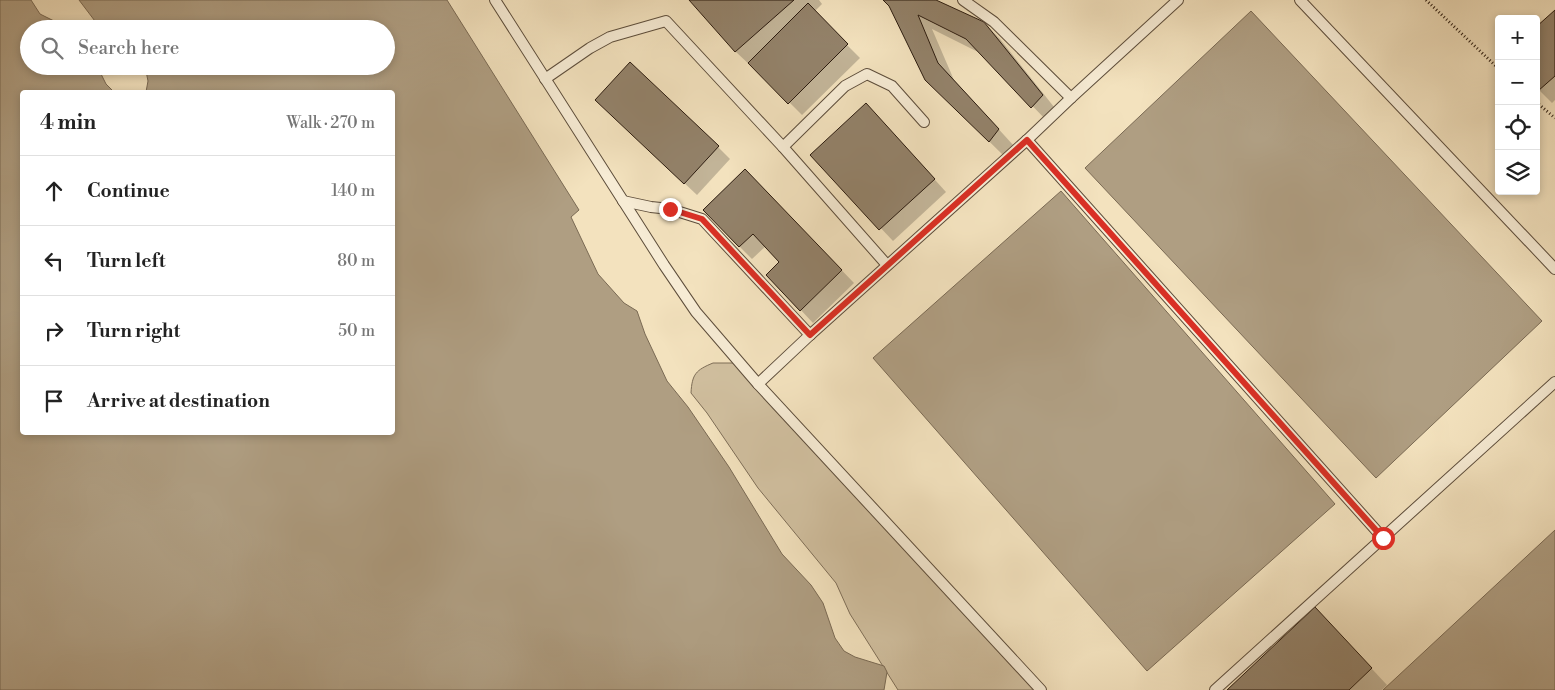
<!DOCTYPE html>
<html lang="en">
<head>
<meta charset="utf-8">
<style>
  body { margin:0; font-family:"Libre Bodoni",serif; background:#f2f2f2; color:#222 }
  .controls { position:absolute; right:15px; top:15px; display:grid; overflow:hidden; border-radius:5px; box-shadow:0 2px 8px #0003 }
  .controls button { width:45px; height:45px; display:grid; place-items:center; padding:0; border:0; border-bottom:1px solid #e0e0e0; background:#fff; color:#222; font:25px sans-serif }
  .stop { position:absolute; width:15px; height:15px; margin:-11px; border:4px solid #d93025; border-radius:50%; background:#fff }
  .stop.end { background:#d93025; border-color:#fff; box-shadow:0 1px 5px #0008 }
  .list { margin:0; padding:0; list-style:none }
  h2 { display:flex; justify-content:space-between; align-items:center; height:65px; margin:0; padding:0 20px; font-size:21px }
  h2 small { font-size:16px; font-weight:400; color:#767676 }
  .list li { display:grid; grid-template-columns:32px 1fr auto; gap:15px; align-items:center; box-sizing:border-box; height:70px; padding:0 20px; border-top:1px solid #e0e0e0 }
  .list b { display:block; font-size:19px; white-space:nowrap }
  .list em { font-size:16px; font-style:normal; color:#767676 }
  .icon { flex:none; width:28px; height:28px; fill:none; stroke:currentColor; stroke-width:2; stroke-linecap:round; stroke-linejoin:round }
  .map { position:relative; flex:none; width:1555px; height:690px; overflow:hidden }
  .search { position:absolute; background:#fff; box-shadow:0 2px 8px #0003; left:20px; top:20px; width:375px; height:55px; display:flex; align-items:center; gap:12px; box-sizing:border-box; padding:0 18px; border-radius:28px; color:#767676; font-size:19px }
  .panel { position:absolute; background:#fff; box-shadow:0 2px 8px #0003; left:20px; top:90px; width:375px; height:345px; border-radius:5px }
  .map>svg:first-child { display:block }
</style>
</head>
<body>
<div class="map">
<svg width="1555" height="690" viewBox="0 0 1555 690">
  <rect width="100%" height="100%" fill="#f3e2be"/>
  <filter id="stains"><feTurbulence type="fractalNoise" baseFrequency=".004" numOctaves="4"/><feColorMatrix values="0 0 0 0 .2 0 0 0 0 .09 0 0 0 0 .02 0 0 0 .5 -.17"/></filter>
  <radialGradient id="worn" r=".72"><stop offset=".6" stop-color="#630" stop-opacity="0"/><stop offset="1" stop-color="#630" stop-opacity=".3"/></radialGradient>
  <path fill="#d1c0a0" stroke="#7e6e58" d="M713,363H735L1041,690H898L850,614L836,583L758,488L707,413L691,393C692,374 696,370 713,363Z"/>
  <g fill="#af9e82" stroke="#7a6a54">
    <polygon points="0,0 31,0 40,14 58,23 63,29 29,29 29,66 97,66 106,84 114,92 22,92 22,432 392,432 392,92 146,92 148,81 145,66 386,66 386,29 101,29 79,0 447,0 579,210 571,217 598,274 624,303 637,311 645,334 667,381 688,407 729,467 782,554 811,585 823,603 835,638 844,651 855,657 884,666 887,672 884,690 0,690"/>
    <polygon points="1251,11 1542,321 1376,478 1085,168"/>
    <polygon points="1061,191 1335,504 1147,671 873,358"/>
    <polygon points="1555,530 1555,690 1383,690"/>
  </g>
  <g fill="#0003">
    <polygon points="691,0 819,0 822,4 814,12 860,58 802,115 753,66 752,67 736,52"/>
    <polygon points="885,0 934,0 984,23 1000,39 1058,112 1048,122 982,54 932,29 954,80 1014,146 1005,157 943,96 890,5"/>
    <polygon points="1555,11 1555,100 1552,103 1536,87"/>
    <polygon points="609,112 718,147 730,159 697,195"/>
    <polygon points="878,117 946,192 893,241 812,155"/>
    <polygon points="758,183 854,283 813,323 768,275 781,262 766,246 752,259 739,246"/>
    <polygon points="1330,624 1387,685 1382,690 1228,690"/>
  </g>
  <g fill="#93826a" stroke="#2b1b0f">
    <polygon points="689,0 794,0 735,52"/>
    <polygon points="883,0 936,0 984,22 1043,95 1031,108 966,39 918,15 938,63 999,129 989,142 925,80 889,6"/>
    <polygon points="808,3 848,44 788,104 748,63"/>
    <polygon points="1555,10 1555,76 1538,91 1536,89 1536,27"/>
    <polygon points="630,62 719,146 684,184 595,100"/>
    <polygon points="866,103 935,179 879,230 810,155"/>
    <polygon points="745,169 842,270 800,311 766,275 779,262 753,234 739,247 703,210"/>
    <polygon points="1315,607 1372,668 1349,690 1227,690"/>
  </g>
  <g fill="none" stroke-linecap="round" stroke-linejoin="round">
    <g stroke="#5d4d3b" stroke-width="12">
      <g id="service">
        <polyline points="495,0 664,265 696,312 758,384 1041,690"/>
        <polyline points="963,0 994,22 1071,98"/>
        <polyline points="1300,0 1555,269"/>
        <polyline points="545,79 590,48 610,37 666,21 783,147 887,265"/>
        <polyline points="1027,140 1383,538"/>
        <polyline points="783,147 845,86 867,74 892,86 924,122"/>
        <polyline points="623,201 651,207 670,209 702,219 810,335"/>
        <polyline points="758,384 810,335 1027,140 1071,98 1178,0"/>
        <polyline points="1215,690 1555,382"/>
      </g>
    </g>
    <g stroke="#2b1b0f" stroke-width="3" stroke-dasharray="1 2.5" stroke-linecap="butt">
      <polyline points="1426,0 1499,69"/>
      <polyline points="1536,102 1555,118"/>
    </g>
    <use href="#service" stroke="#f7ecd5" stroke-width="10"/>
  </g>
  <g fill="none" stroke-linecap="round" stroke-linejoin="round">
    <polyline stroke="#d93025" stroke-width="6" points="670,209 702,219 810,335 1027,140 1383,538"/>
  </g>
  <rect width="100%" height="100%" filter="url(#stains)"/>
  <rect width="100%" height="100%" fill="url(#worn)"/>
</svg>
<div class="controls">
<button>+</button>
<button>−</button>
<button><svg class="icon" aria-label="locate" viewBox="0 0 24 24"><circle cx="12" cy="12" r="6"/><path d="M12 2v4M12 18v4M2 12h4M18 12h4"/></svg></button>
<button><svg class="icon" aria-label="layers" viewBox="0 0 24 24"><path d="M12 4l9 5-9 5-9-5zM3 14l9 5 9-5"/></svg></button>
</div>
<div class="stop" style="left:1383px;top:538px"></div>
<div class="stop end" style="left:670px;top:209px"></div>
<div class="search"><svg class="icon" aria-label="search" viewBox="0 0 24 24"><circle cx="10" cy="10" r="6"/><path d="M15 15l6 6"/></svg>Search here</div>
<section class="panel">
<h2>4 min<small>Walk · 270 m</small></h2>
<ul class="list">
<li><svg class="icon" aria-label="ahead" viewBox="0 0 24 24"><path d="M12 20V5M6 11l6-6 6 6"/></svg><div><b>Continue</b></div><em>140 m</em></li>
<li><svg class="icon" aria-label="left" viewBox="0 0 24 24"><path d="M17 20v-9H6M10 6l-5 5 5 5"/></svg><div><b>Turn left</b></div><em>80 m</em></li>
<li><svg class="icon" aria-label="right" viewBox="0 0 24 24"><path d="M7 20v-9h11M14 6l5 5-5 5"/></svg><div><b>Turn right</b></div><em>50 m</em></li>
<li><svg class="icon" aria-label="arrive" viewBox="0 0 24 24"><path d="M6 21V4h12l-3 4 3 4H6"/></svg><div><b>Arrive at destination</b></div></li>
</ul>
</section>
</div>
</body>
</html>
